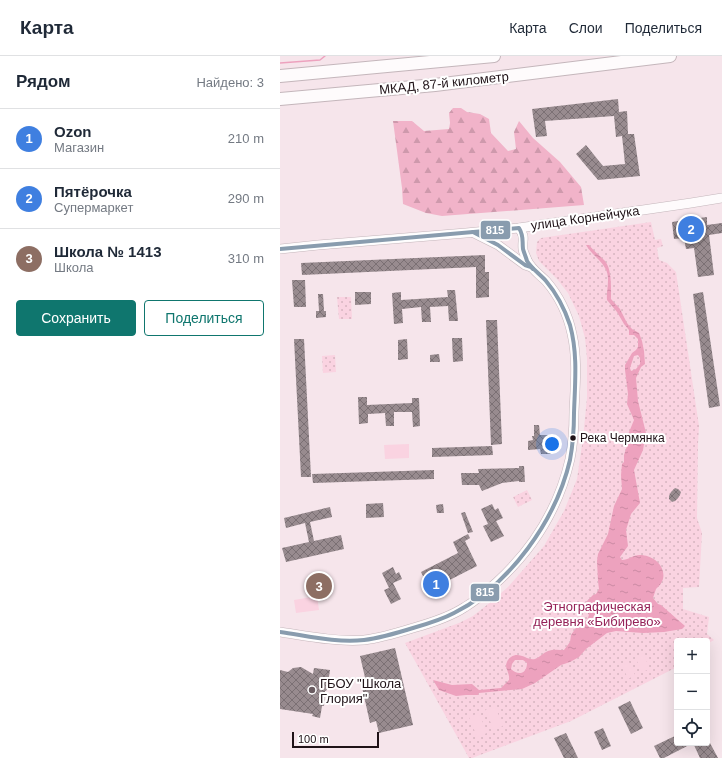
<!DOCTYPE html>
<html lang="ru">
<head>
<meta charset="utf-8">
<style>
  body { margin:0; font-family:Helvetica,sans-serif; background:#f6f6f7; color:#1f2937 }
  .controls { position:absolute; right:12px; bottom:12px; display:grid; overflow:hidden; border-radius:4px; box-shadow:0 4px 16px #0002 }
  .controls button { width:36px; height:36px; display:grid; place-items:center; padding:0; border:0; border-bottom:1px solid #e0e1e3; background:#fff; color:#1f2937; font:20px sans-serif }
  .scale { position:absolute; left:12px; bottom:10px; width:87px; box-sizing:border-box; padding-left:4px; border:2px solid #1f1217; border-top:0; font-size:11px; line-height:14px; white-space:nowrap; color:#1f1217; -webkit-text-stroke:3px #fff; paint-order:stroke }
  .you { position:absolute; left:272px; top:388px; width:14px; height:14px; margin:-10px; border:3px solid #fff; border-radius:50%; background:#1a73e8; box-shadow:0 0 0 6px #1a73e833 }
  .badge { display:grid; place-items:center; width:26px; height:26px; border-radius:50%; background:#0f766e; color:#fff; font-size:13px; font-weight:700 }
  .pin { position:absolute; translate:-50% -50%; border:2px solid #fff; box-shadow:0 1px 4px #0006 }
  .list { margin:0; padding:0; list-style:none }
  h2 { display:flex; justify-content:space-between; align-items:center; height:52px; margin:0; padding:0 16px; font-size:17px }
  h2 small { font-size:13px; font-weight:400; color:#747a83 }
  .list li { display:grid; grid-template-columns:26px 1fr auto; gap:12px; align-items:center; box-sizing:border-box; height:60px; padding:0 16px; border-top:1px solid #e0e1e3 }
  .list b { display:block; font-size:15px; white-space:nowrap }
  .list p { margin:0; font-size:13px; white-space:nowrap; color:#747a83 }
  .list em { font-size:13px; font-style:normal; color:#747a83 }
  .actions { display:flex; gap:8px; padding:12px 16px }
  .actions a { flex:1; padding:9px 0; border:1px solid #0f766e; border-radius:4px; text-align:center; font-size:14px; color:#0f766e }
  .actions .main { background:#0f766e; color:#fff }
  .icon { flex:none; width:22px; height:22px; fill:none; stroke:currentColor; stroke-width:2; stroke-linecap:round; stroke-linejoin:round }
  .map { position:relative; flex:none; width:442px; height:702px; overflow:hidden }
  header { display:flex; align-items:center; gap:24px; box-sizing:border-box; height:56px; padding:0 20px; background:#fff; border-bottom:1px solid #e0e1e3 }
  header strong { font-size:19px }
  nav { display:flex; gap:22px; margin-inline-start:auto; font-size:14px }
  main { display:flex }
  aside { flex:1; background:#fff }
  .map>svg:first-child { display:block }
</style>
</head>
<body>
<header>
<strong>Карта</strong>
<nav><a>Карта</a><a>Слои</a><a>Поделиться</a></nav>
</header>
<main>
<aside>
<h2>Рядом<small>Найдено: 3</small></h2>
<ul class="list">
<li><span class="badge" style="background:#3f7fe0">1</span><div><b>Ozon</b><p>Магазин</p></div><em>210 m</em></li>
<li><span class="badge" style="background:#3f7fe0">2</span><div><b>Пятёрочка</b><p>Супермаркет</p></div><em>290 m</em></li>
<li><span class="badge" style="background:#8d6e63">3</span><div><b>Школа № 1413</b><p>Школа</p></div><em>310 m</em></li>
</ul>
<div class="actions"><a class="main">Сохранить</a><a>Поделиться</a></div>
</aside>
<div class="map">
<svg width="442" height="702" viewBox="0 0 442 702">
  <defs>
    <pattern id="forest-firs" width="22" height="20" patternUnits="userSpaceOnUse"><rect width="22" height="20" fill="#f1b3c9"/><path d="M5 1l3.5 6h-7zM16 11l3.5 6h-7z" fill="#ce99ac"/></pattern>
    <pattern id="park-dots" width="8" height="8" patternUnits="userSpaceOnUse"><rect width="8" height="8" fill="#fad3e1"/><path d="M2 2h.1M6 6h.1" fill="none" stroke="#d6b4c0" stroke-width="1.8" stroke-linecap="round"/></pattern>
    <pattern id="water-ripples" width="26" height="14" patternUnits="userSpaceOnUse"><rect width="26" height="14" fill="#eda2be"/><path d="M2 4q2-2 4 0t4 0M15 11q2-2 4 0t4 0" fill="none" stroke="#cb8aa3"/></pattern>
    <pattern id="building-cross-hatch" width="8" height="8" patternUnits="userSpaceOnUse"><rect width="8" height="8" fill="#988b8f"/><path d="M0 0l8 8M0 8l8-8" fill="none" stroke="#7b7074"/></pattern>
  </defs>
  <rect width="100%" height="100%" fill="#f6e5eb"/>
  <polygon fill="url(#forest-firs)" points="173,52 181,52 187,56 200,58 209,63 211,77 228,95 236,93 234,76 239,65 253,82 280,106 301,131 304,149 162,160 146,157 123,148 122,132 113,65 132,65 144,75 169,73 170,67 169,57"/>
  <g fill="url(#park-dots)">
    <polygon points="371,166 375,184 381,183 383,190 377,192 379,204 387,207 396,216 419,370 418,388 417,462 422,477 419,531 403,532 403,553 429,561 427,578 434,584 427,588 427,585 397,585 397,611 291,665 192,702 189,702 125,587 179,567 193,560 212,545 228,531 264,490 284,455 297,423 303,382 307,342 307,302 305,282 299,260 288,237 277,223 259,205 256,197 257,186 261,182"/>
    <polygon points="57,241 71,241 72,263 59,263"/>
    <polygon points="55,299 56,316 43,317 42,300"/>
    <polygon points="247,434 252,444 238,451 233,441"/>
  </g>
  <g fill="#fad3e1">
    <polygon points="129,388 129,402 105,403 104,389"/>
    <polygon points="37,540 39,554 16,557 14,544"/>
    <polygon points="364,599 370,613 362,616 356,603"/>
    <polygon points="349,606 355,619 348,623 342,609"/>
    <polygon points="215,650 223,670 214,674 205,654"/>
    <polygon points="199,657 207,677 197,681 189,661"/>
  </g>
  <path fill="url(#water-ripples)" fill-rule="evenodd" d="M306,189H309C314,195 320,200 325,205C332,213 331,233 331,243L340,253L347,267L352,273L359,277L362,285L364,295L365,308L361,311L356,322L358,345L366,377L363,394L354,414L360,447L351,458L346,474L348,490L340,501L342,504C348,504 353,499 360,499C372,499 386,509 383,523C382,527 379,530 376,533C375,536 374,539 373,542L378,548L381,549L405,570L402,573L384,576L363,577L336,575L327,577L306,593L299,601L290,606L281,609L255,627L242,633L199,637L198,639H186L176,640L159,634L153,624L172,629L192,628L199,634L221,632L229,624C230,618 226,614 226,609C227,605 228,603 231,601C240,595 247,605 255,603C260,601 263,597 268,595C273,593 279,594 284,594L290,586L291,579L298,569L307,564L309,559L306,554V546L313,539L316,538L319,533L318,525L317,505L318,498L328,478L334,450L342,433L341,419L342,408L344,406V399L348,387L347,381L354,364L347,348L348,338L345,314V309L352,297L356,294L358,291V283L354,279H349V274L344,268L337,256L327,244C326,234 331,221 325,212C320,203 311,198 306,189ZM358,299L360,302V308L356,313L351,315L350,312L354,300ZM235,604H243L247,607C247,618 238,620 231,613L232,608Z"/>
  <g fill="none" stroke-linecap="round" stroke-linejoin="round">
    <polyline stroke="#eda2be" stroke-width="1.5" points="0,7 40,4 45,0"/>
  </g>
  <g fill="url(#building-cross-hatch)">
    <polygon points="338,43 339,56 347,55 348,78 354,78 360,120 318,124 296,98 306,89 323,110 345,108 342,80 336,81 334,60 265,65 267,80 256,81 252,53"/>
    <polygon points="427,161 427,169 442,167 442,177 429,179 434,219 418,221 414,192 406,193 404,182 394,183 392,166"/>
    <polygon points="205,199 205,216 209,216 209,241 196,242 196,211 22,219 21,207"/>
    <polygon points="12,224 25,224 26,251 14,251"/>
    <polygon points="167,234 175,234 178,265 169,265 168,250 150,251 151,266 142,266 141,251 122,253 123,267 114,268 112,237 121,236 121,244 168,241"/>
    <polygon points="75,236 91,236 91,248 75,249"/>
    <polygon points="423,236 440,350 429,352 413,238"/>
    <polygon points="38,238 43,238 44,255 46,255 46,261 36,262 36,255 39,255"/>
    <polygon points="206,264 217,264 222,388 211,389"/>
    <polygon points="172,282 182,282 183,305 173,306"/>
    <polygon points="14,283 24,283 31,421 21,421"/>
    <polygon points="127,283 128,303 118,304 118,284"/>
    <polygon points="159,298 160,306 150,306 150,299"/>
    <polygon points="78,341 87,341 87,349 132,347 132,342 139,342 140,370 133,371 132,356 114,356 114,370 106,370 105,357 88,358 88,367 79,368"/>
    <polygon points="254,369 259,369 260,379 270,379 271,398 261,398 260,393 248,394 248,385 253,384 252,380 254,380"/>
    <polygon points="212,390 213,399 152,401 152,392"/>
    <polygon points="239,410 244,410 245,426 239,426 239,425 222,427 202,435 199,429 182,429 181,417 199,417 198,413 239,412"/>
    <polygon points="154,414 154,423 33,427 32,418"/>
    <polygon points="395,432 398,433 401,436 400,439 398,442 395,445 392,446 389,443 389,440 391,436"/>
    <polygon points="103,447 104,461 86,462 86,448"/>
    <polygon points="163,448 164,457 157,457 156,449"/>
    <polygon points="212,448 215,454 218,452 223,462 216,465 224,480 211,486 203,470 208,468 201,453"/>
    <polygon points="50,451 52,461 30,466 34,485 61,479 64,493 6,506 2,492 29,486 25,467 6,472 4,462"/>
    <polygon points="185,456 193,476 188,477 181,457"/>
    <polygon points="188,478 190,482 185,485 197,510 150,534 141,516 178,497 173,486"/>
    <polygon points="113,511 116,518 119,516 122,523 113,527 121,543 111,548 104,534 109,532 102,517"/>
    <polygon points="115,592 133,669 99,677 96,665 90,667 82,631 87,630 80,600"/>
    <polygon points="21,611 33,618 34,612 50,614 47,634 45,635 44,650 42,650 40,662 32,660 33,658 0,653 0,614 8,616 13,612"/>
    <polygon points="350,645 363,672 351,678 338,651"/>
    <polygon points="323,672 331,690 322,694 314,676"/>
    <polygon points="286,677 298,702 284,702 274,682"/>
    <polygon points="397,679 397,687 430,687 438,702 420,702 413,687 384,702 380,702 374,690"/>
  </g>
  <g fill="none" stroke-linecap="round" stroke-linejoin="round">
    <g stroke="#c4b6bb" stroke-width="10">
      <g id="secondary">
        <polyline points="194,177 218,189 245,209 251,211"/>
        <polyline points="0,193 38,189 186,177 239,172 411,147 442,142"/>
        <path d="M0,576C27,580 56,586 84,584C101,582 117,577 133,572C151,567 170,561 185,551C197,544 207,535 217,526C253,493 279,451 290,403C293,388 294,372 294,356C295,331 298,304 292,278C288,259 279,240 266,225C259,218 251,213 247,204C246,201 243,196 243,193C242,182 246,182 239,172"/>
      </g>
    </g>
    <g stroke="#c4b6bb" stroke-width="14">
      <g id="highway">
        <polyline points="0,20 214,0"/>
        <polyline points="0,43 155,29 390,0"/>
      </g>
    </g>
    <use href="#secondary" stroke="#fefbfc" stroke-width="9"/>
    <use href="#highway" stroke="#fefbfc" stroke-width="12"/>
    <g stroke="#fff" stroke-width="7">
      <g id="bus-1">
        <polyline points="193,176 218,189 245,209 251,211 253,213"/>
        <path d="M0,193L239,172C244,180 242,184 243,193C244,197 246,201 247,205C252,213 260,218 266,225C277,238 285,254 290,269C298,298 295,327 294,357C294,372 293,388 290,404C276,464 230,529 174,557C161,564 147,568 133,572C117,577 101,582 84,584C56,587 28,580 0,576"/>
      </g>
    </g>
    <use href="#bus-1" stroke="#899cae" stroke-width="4"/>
  </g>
  <circle fill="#1f1217" stroke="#fff" stroke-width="1.5" cx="293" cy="382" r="3.5"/>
  <circle fill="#6a5c61" stroke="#fff" stroke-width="1.5" cx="32" cy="634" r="4"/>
  <g text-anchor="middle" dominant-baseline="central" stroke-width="4" stroke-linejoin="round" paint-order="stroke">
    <g font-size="12" fill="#1f1217" stroke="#fff" text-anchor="start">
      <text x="300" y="382">Река Чермянка</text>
    </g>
    <g font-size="13" fill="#1f1217" stroke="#fff">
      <text transform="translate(164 27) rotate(-6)">МКАД, 87-й километр</text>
      <text transform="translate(305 162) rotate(-8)">улица Корнейчука</text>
    </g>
    <g font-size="13" fill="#952258" stroke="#fff">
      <text x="317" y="550">Этнографическая<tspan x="317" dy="15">деревня «Бибирево»</tspan></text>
    </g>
    <g font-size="13" fill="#1f1217" stroke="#fff" text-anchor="start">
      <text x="40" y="627">ГБОУ "Школа<tspan x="40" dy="15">Глория"</tspan></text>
    </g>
  </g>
  <g stroke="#fff" stroke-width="1.5">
    <rect x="200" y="164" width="31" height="20" rx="4" fill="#899cae"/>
    <rect x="190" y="527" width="30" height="19" rx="4" fill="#899cae"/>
  </g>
  <g font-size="11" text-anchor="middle" font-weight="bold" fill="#fff">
    <text x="215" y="178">815</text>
    <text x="205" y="540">815</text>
  </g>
</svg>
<div class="controls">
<button>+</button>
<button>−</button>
<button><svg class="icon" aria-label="locate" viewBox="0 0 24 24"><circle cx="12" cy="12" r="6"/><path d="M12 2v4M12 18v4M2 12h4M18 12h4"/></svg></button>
</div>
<div class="scale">100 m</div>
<div class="you"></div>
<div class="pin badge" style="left:156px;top:528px;background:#3f7fe0">1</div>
<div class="pin badge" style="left:411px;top:173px;background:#3f7fe0">2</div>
<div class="pin badge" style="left:39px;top:530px;background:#8d6e63">3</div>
</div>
</main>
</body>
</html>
